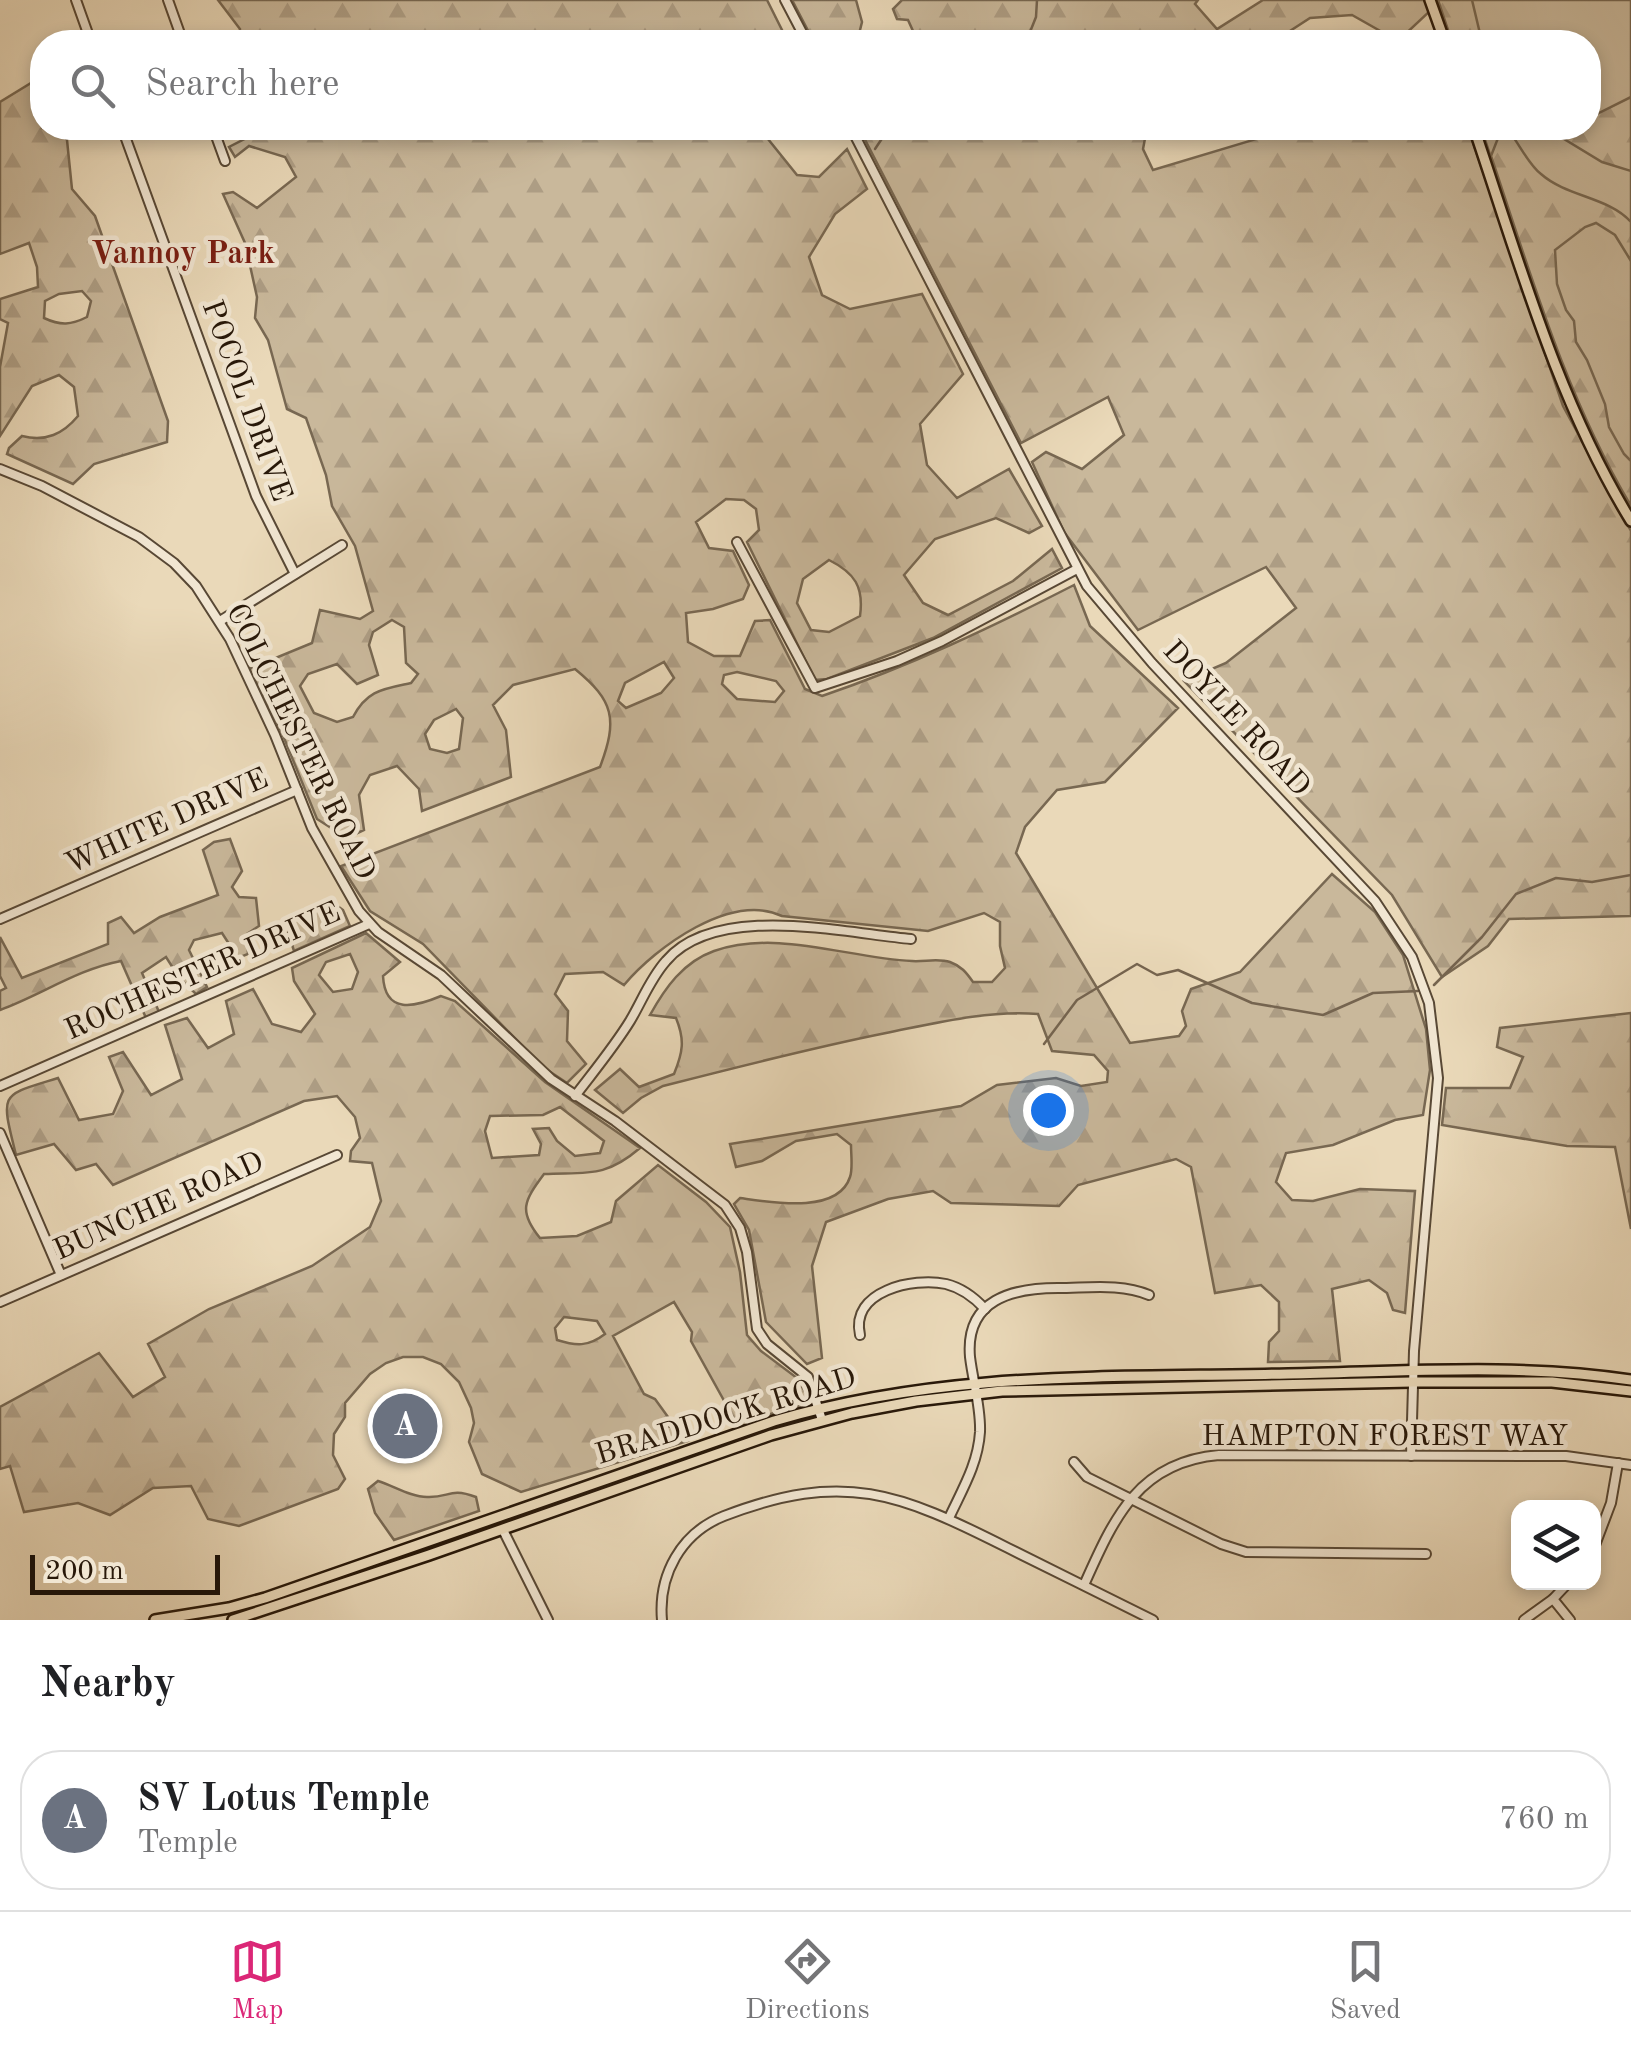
<!DOCTYPE html>
<html lang="en">
<head>
<meta charset="utf-8">
<style>
  body { margin:0; font-family:"Old Standard TT",serif; background:#f2f2f2; color:#202124 }
  .controls { position:absolute; right:30px; bottom:30px; display:grid; overflow:hidden; border-radius:20px; box-shadow:0 5px 15px #0003 }
  .controls button { width:90px; height:90px; display:grid; place-items:center; padding:0; border:0; border-bottom:2px solid #e0e0e0; background:#fff; color:#202124; font:50px sans-serif }
  .scale { position:absolute; left:30px; bottom:25px; width:190px; box-sizing:border-box; padding-left:10px; border:5px solid #281809; border-top:0; font-size:28px; line-height:35px; white-space:nowrap; color:#281809; -webkit-text-stroke:8px #f1e6d2; paint-order:stroke }
  .you { position:absolute; left:1048px; top:1110px; width:35px; height:35px; margin:-25px; border:8px solid #fff; border-radius:50%; background:#1a73e8; box-shadow:0 0 0 15px #1a73e833 }
  .badge { display:grid; place-items:center; width:65px; height:65px; border-radius:50%; background:#db2777; color:#fff; font-size:32px; font-weight:700 }
  .pin { position:absolute; translate:-50% -50%; border:5px solid #fff; box-shadow:0 2px 10px #0006 }
  .list { margin:0; padding:0; list-style:none }
  h2 { display:flex; justify-content:space-between; align-items:center; height:130px; margin:0; padding:0 40px; font-size:42px }
  h2 small { font-size:32px; font-weight:400; color:#757577 }
  .list li { display:grid; grid-template-columns:65px 1fr auto; gap:30px; align-items:center; box-sizing:border-box; height:140px; margin:0 20px 20px; padding:0 20px; border:2px solid #e0e0e0; border-radius:40px }
  .list b { display:block; font-size:38px; white-space:nowrap }
  .list p { margin:0; font-size:32px; white-space:nowrap; color:#757577 }
  .list em { font-size:32px; font-style:normal; color:#757577 }
  .icon { flex:none; width:55px; height:55px; fill:none; stroke:currentColor; stroke-width:2; stroke-linecap:round; stroke-linejoin:round }
  .map { position:relative; flex:none; width:1631px; height:1620px; overflow:hidden }
  .search { position:absolute; background:#fff; box-shadow:0 5px 15px #0003; left:30px; right:30px; top:30px; height:110px; display:flex; align-items:center; gap:25px; box-sizing:border-box; padding:0 35px; border-radius:40px; color:#757577; font-size:38px }
  .sheet { height:290px; background:#fff }
  nav { display:flex; justify-content:space-around; align-items:center; box-sizing:border-box; height:140px; border-top:2px solid #e0e0e0; background:#fff; font-size:28px; color:#757577 }
  nav a { display:grid; justify-items:center; gap:5px }
  nav .on { color:#db2777 }
  .map>svg:first-child { display:block }
</style>
</head>
<body>
<div class="map">
<svg width="1631" height="1620" viewBox="0 0 1631 1620">
  <defs>
    <pattern id="forest-firs" width="22" height="20" patternUnits="userSpaceOnUse" patternTransform="scale(2.5)"><rect width="22" height="20" fill="#c9b89b"/><path d="M5 1l3.5 6h-7zM16 11l3.5 6h-7z" fill="#ad9d84"/></pattern>
  </defs>
  <rect width="100%" height="100%" fill="#ead9b9"/>
  <filter id="stains"><feTurbulence type="fractalNoise" baseFrequency=".002" numOctaves="4"/><feColorMatrix values="0 0 0 0 .2 0 0 0 0 .09 0 0 0 0 .02 0 0 0 .5 -.17"/></filter>
  <radialGradient id="worn" r=".72"><stop offset=".6" stop-color="#630" stop-opacity="0"/><stop offset="1" stop-color="#630" stop-opacity=".3"/></radialGradient>
  <path fill="#c9b89b" stroke="#786852" stroke-width="2.5" d="M1438,0H1631V508C1563,389 1525,257 1481,128H1588V42H1451Z"/>
  <g fill="url(#forest-firs)" stroke="#786852" stroke-width="2.5" fill-rule="evenodd">
    <polygon points="218,0 767,0 788,42 238,42 240,29"/>
    <polygon points="792,0 856,0 862,22 857,42 814,42"/>
    <polygon points="902,0 1198,0 1195,4 1217,29 1263,0 1426,0 1430,11 1398,41 1352,15 1310,18 1273,42 918,42 908,20 897,19 893,9"/>
    <polygon points="1438,0 1472,0 1482,42 1452,42"/>
    <path d="M31,83L42,101V128H60L67,140L72,189L95,216L168,421L167,442L94,464L73,484L7,454L9,448L22,436C46,442 63,434 78,416L74,387L59,375L32,386L0,436V367L8,323L0,319V299L38,287L37,267L29,243L0,254V102ZM82,291L91,301L87,317C71,325 61,326 44,318L45,301L59,294Z"/>
    <polygon points="1631,97 1631,171 1602,162 1546,128 1588,128 1589,118"/>
    <path d="M266,128H772L768,139L797,175L819,177L847,149L867,189L835,214L809,257L822,295L850,309L922,294L963,374L920,424L927,465L957,498L1009,469L1042,526L1029,533L996,518L935,539L904,575L923,603L948,615L1013,581L1052,549L1062,568L933,638L827,679L815,680L747,542L759,530L756,509L744,500L726,499L696,522L709,548L733,551L749,585L743,599L713,609L686,613L688,642L714,656H740L755,621L770,620L805,689L822,696C910,666 992,627 1074,585L1090,626L1178,708L1105,782L1057,790L1025,827L1016,853L1130,1043L1179,1036L1186,1026L1182,1011L1191,989L1240,972L1332,874L1375,912L1403,955L1426,1029L1430,1070L1423,1115L1395,1120L1333,1145L1286,1153L1276,1182L1292,1200L1313,1201L1360,1189L1415,1191L1405,1313L1393,1310L1387,1293L1369,1280L1332,1289L1340,1361L1268,1362L1269,1342L1279,1331V1302L1261,1285L1215,1293L1191,1167L1176,1159L1078,1185L1059,1206L951,1203L933,1191L888,1199L826,1222L812,1266L822,1358L807,1364L766,1322L749,1230L734,1204L740,1198C769,1202 838,1215 850,1177C853,1169 851,1155 851,1145L837,1134L796,1141L762,1161L736,1167L730,1144L961,1106L997,1085L1056,1078L1081,1086L1107,1082L1108,1071L1094,1055L1052,1051L1038,1014C988,1010 936,1023 886,1033C811,1048 737,1067 663,1086L641,1098L623,1113L595,1090L620,1069L639,1087L674,1074C683,1052 685,1040 676,1018L650,1015C665,988 683,962 714,951C778,929 847,958 912,961C924,962 938,958 950,962C961,966 966,972 973,982H992L1005,968L1000,946V922L984,913L928,931L782,916C731,892 656,947 624,985L603,972L565,974L555,994L568,1011L567,1041L586,1064L567,1083L543,1067L423,944L370,911L341,866L600,767C618,719 614,701 575,669L513,685L493,705L506,730L511,777L422,811L419,789L397,766L370,775L359,795L364,830L347,838L317,819L282,733L249,669L312,643L320,610L360,619L373,611L355,546L332,506L326,475L306,418L287,409L268,340L255,318L257,297L245,243L223,194L233,192L257,208L296,177L285,157L249,146L235,157L229,147ZM829,560C855,573 864,587 860,616L829,632L811,630L797,603L803,579ZM392,620L404,627L406,663L418,674L411,683C383,689 367,690 353,717L337,722L314,713L300,686L308,674L337,664L357,684L378,675L369,645L373,632ZM664,662L674,678L661,693L626,708L618,701L625,683ZM737,672L776,681L784,691L775,702L737,699L722,684L724,675ZM456,709L463,718L459,749L447,753L430,749L425,734L434,720Z"/>
    <polygon points="859,128 1147,128 1143,149 1153,170 1293,128 1468,128 1563,406 1631,531 1631,916 1509,919 1488,946 1442,977 1392,895 1184,681 1226,663 1296,608 1266,567 1138,630 1064,532 1032,462 1046,452 1082,469 1124,435 1108,397 1021,443"/>
    <path d="M1508,130C1519,143 1528,164 1541,174C1567,197 1609,197 1631,222V261L1615,235L1596,223L1585,227L1555,250L1557,284L1566,310L1574,321L1576,342L1587,360L1605,404L1609,427L1624,454L1631,461V506C1566,397 1531,275 1491,156L1498,138Z"/>
    <path d="M230,839L242,871L232,887L239,897L256,898L259,926L247,934L248,954L238,958L222,933L194,940L189,950L207,987L196,994L180,979L166,957L142,973L159,1012L146,1018L121,961C78,969 41,995 0,1010V991L6,988L0,976V937L22,978L108,944V923L121,917L134,933L160,917L218,895L203,850L214,842Z"/>
    <polygon points="328,899 343,910 350,926 294,951 288,932 296,914"/>
    <path d="M366,933L400,962L383,976C385,1015 415,1007 441,996L455,1001L545,1082L640,1148C605,1178 588,1172 544,1174C524,1201 518,1211 540,1238L577,1236L611,1222L616,1201L658,1165L706,1202L730,1227L740,1272L747,1335L761,1351L797,1378L807,1395L801,1405L737,1424L691,1341L692,1332L674,1302L613,1336L644,1394L655,1399L668,1417L665,1426L685,1429L688,1441L521,1492L482,1474L469,1442L474,1423L471,1408L459,1382L441,1364L423,1357H403L386,1363L370,1374L345,1403V1417L334,1434L333,1455L345,1479L338,1489L239,1526L208,1519L191,1486L153,1488L110,1515L78,1503L24,1512L10,1466L0,1469V1407L99,1353L133,1397L165,1377L148,1344L209,1309L312,1266L370,1227L381,1201L372,1163L350,1161L351,1151L360,1138L355,1117L337,1096L304,1101L113,1185L96,1164L76,1170L54,1144L16,1155C0,1091 0,1096 58,1078L79,1120L113,1114L123,1091L109,1057L123,1052L151,1095L182,1079L165,1025L187,1018L208,1048L234,1034L226,1001L253,989L272,1024L301,1032L315,1014L294,981L292,968ZM350,954L358,972L352,989L333,992L319,975L326,962ZM560,1107L604,1141L600,1153L575,1156L557,1141L549,1128L533,1129L541,1144L539,1155L492,1158L485,1131L490,1116L543,1115ZM564,1317L597,1321L605,1334C588,1347 576,1346 557,1340L555,1328Z"/>
    <polygon points="1631,1013 1631,1229 1615,1147 1567,1146 1442,1125 1446,1088 1510,1088 1523,1057 1497,1047 1500,1028"/>
    <path d="M378,1481C394,1486 411,1497 427,1497C450,1498 449,1487 476,1497L479,1511L394,1540L375,1513L368,1489Z"/>
  </g>
  <g fill="none" stroke-linecap="round" stroke-linejoin="round">
    <g stroke="#75644f" stroke-width="2.5">
      <polyline points="1026,42 1036,17 1037,0"/>
      <polyline points="875,149 889,128"/>
      <polyline points="1434,985 1482,937 1516,894 1556,878 1592,882 1631,875"/>
      <polyline points="1044,1044 1077,1000 1137,964 1157,975 1178,970 1252,1003 1323,1015 1373,993 1418,991"/>
    </g>
    <g stroke="#584835" stroke-width="12">
      <g id="minor">
        <polyline points="76,0 91,42"/>
        <polyline points="168,0 183,42"/>
        <polyline points="785,0 807,42"/>
        <polyline points="122,128 256,496 295,574"/>
        <polyline points="213,128 225,161"/>
        <polyline points="851,128 1087,586 1152,663 1375,901 1412,957 1429,1003 1438,1078 1414,1351 1411,1456"/>
        <polyline points="0,469 42,486 139,537 174,563 196,586 230,639 275,735 312,828 359,911 378,932 441,975 551,1079 615,1121 725,1205 740,1228 747,1252 757,1329 767,1344 808,1377 822,1420"/>
        <polyline points="737,542 815,688 897,661 942,641 1077,569"/>
        <polyline points="220,621 342,545"/>
        <polyline points="0,919 297,790"/>
        <polyline points="0,1086 369,924"/>
        <path d="M575,1096C594,1071 614,1047 630,1021C642,1001 650,979 666,961C716,902 844,933 911,939"/>
        <polyline points="0,1133 61,1275"/>
        <polyline points="0,1302 337,1155"/>
        <path d="M860,1335C850,1291 913,1277 946,1284C962,1288 974,1297 985,1309"/>
        <polyline points="1074,1462 1087,1477 1221,1544 1246,1552 1426,1554"/>
        <path d="M949,1518C962,1490 978,1464 980,1432C981,1407 973,1382 970,1357C965,1299 1013,1288 1058,1288C1088,1288 1121,1283 1149,1295"/>
        <polyline points="503,1530 548,1620"/>
        <polyline points="1594,1548 1611,1503 1618,1463"/>
        <path d="M1084,1585C1114,1518 1138,1462 1219,1455L1566,1456L1631,1465"/>
        <polyline points="1553,1599 1570,1620"/>
        <path d="M662,1620C658,1575 681,1533 724,1516C844,1470 899,1493 1008,1548C1056,1572 1105,1596 1153,1620"/>
        <polyline points="1524,1620 1553,1599 1569,1582"/>
      </g>
    </g>
    <g stroke="#281809" stroke-width="14">
      <g id="major">
        <polyline points="1430,0 1445,42"/>
        <path d="M1474,128C1519,261 1557,400 1631,521"/>
        <path d="M155,1620L229,1608L265,1598L774,1421C946,1370 1112,1378 1288,1374C1403,1372 1518,1363 1631,1380"/>
        <polyline points="233,1620 429,1555 771,1435 852,1413 916,1401 1002,1391 1412,1382 1552,1382 1631,1391"/>
      </g>
    </g>
    <use href="#minor" stroke="#f1e6d2" stroke-width="8"/>
    <use href="#major" stroke="#ead9b9" stroke-width="9"/>
  </g>
  <g text-anchor="middle" dominant-baseline="central" stroke-width="9" stroke-linejoin="round" paint-order="stroke">
    <g font-size="30" fill="#281809" stroke="#f1e6d2">
      <text transform="translate(246 401) rotate(70)">POCOL DRIVE</text>
      <text transform="translate(1236 719) rotate(47)">DOYLE ROAD</text>
      <text transform="translate(300 742) rotate(64)">COLCHESTER ROAD</text>
      <text transform="translate(167 822) rotate(-24)">WHITE DRIVE</text>
      <text transform="translate(203 972) rotate(-24)">ROCHESTER DRIVE</text>
      <text transform="translate(159 1207) rotate(-24)">BUNCHE ROAD</text>
      <text transform="translate(726 1417) rotate(-17)">BRADDOCK ROAD</text>
      <text x="1385" y="1437">HAMPTON FOREST WAY</text>
    </g>
    <g font-size="32" font-weight="bold" fill="#7a1f14" stroke="#f1e6d2">
      <text x="183" y="255">Vannoy Park</text>
    </g>
  </g>
  <rect width="100%" height="100%" filter="url(#stains)"/>
  <rect width="100%" height="100%" fill="url(#worn)"/>
</svg>
<div class="controls">
<button><svg class="icon" aria-label="layers" viewBox="0 0 24 24"><path d="M12 4l9 5-9 5-9-5zM3 14l9 5 9-5"/></svg></button>
</div>
<div class="scale">200 m</div>
<div class="you"></div>
<div class="pin badge" style="left:405px;top:1426px;background:#6b7280">A</div>
<div class="search"><svg class="icon" aria-label="search" viewBox="0 0 24 24"><circle cx="10" cy="10" r="6"/><path d="M15 15l6 6"/></svg>Search here</div>
</div>
<section class="sheet">
<h2>Nearby<small></small></h2>
<ul class="list">
<li><span class="badge" style="background:#6b7280">A</span><div><b>SV Lotus Temple</b><p>Temple</p></div><em>760 m</em></li>
</ul>
</section>
<nav>
<a class="on"><svg class="icon" aria-label="map" viewBox="0 0 24 24"><path d="M3 6l6-2 6 2 6-2v14l-6 2-6-2-6 2zM9 4v14M15 6v14"/></svg>Map</a>
<a><svg class="icon" aria-label="directions" viewBox="0 0 24 24"><path d="M12 3l9 9-9 9-9-9zM9 14v-3h6M13 9l2 2-2 2"/></svg>Directions</a>
<a><svg class="icon" aria-label="saved" viewBox="0 0 24 24"><path d="M7 4h10v16l-5-4-5 4z"/></svg>Saved</a>
</nav>
</body>
</html>
